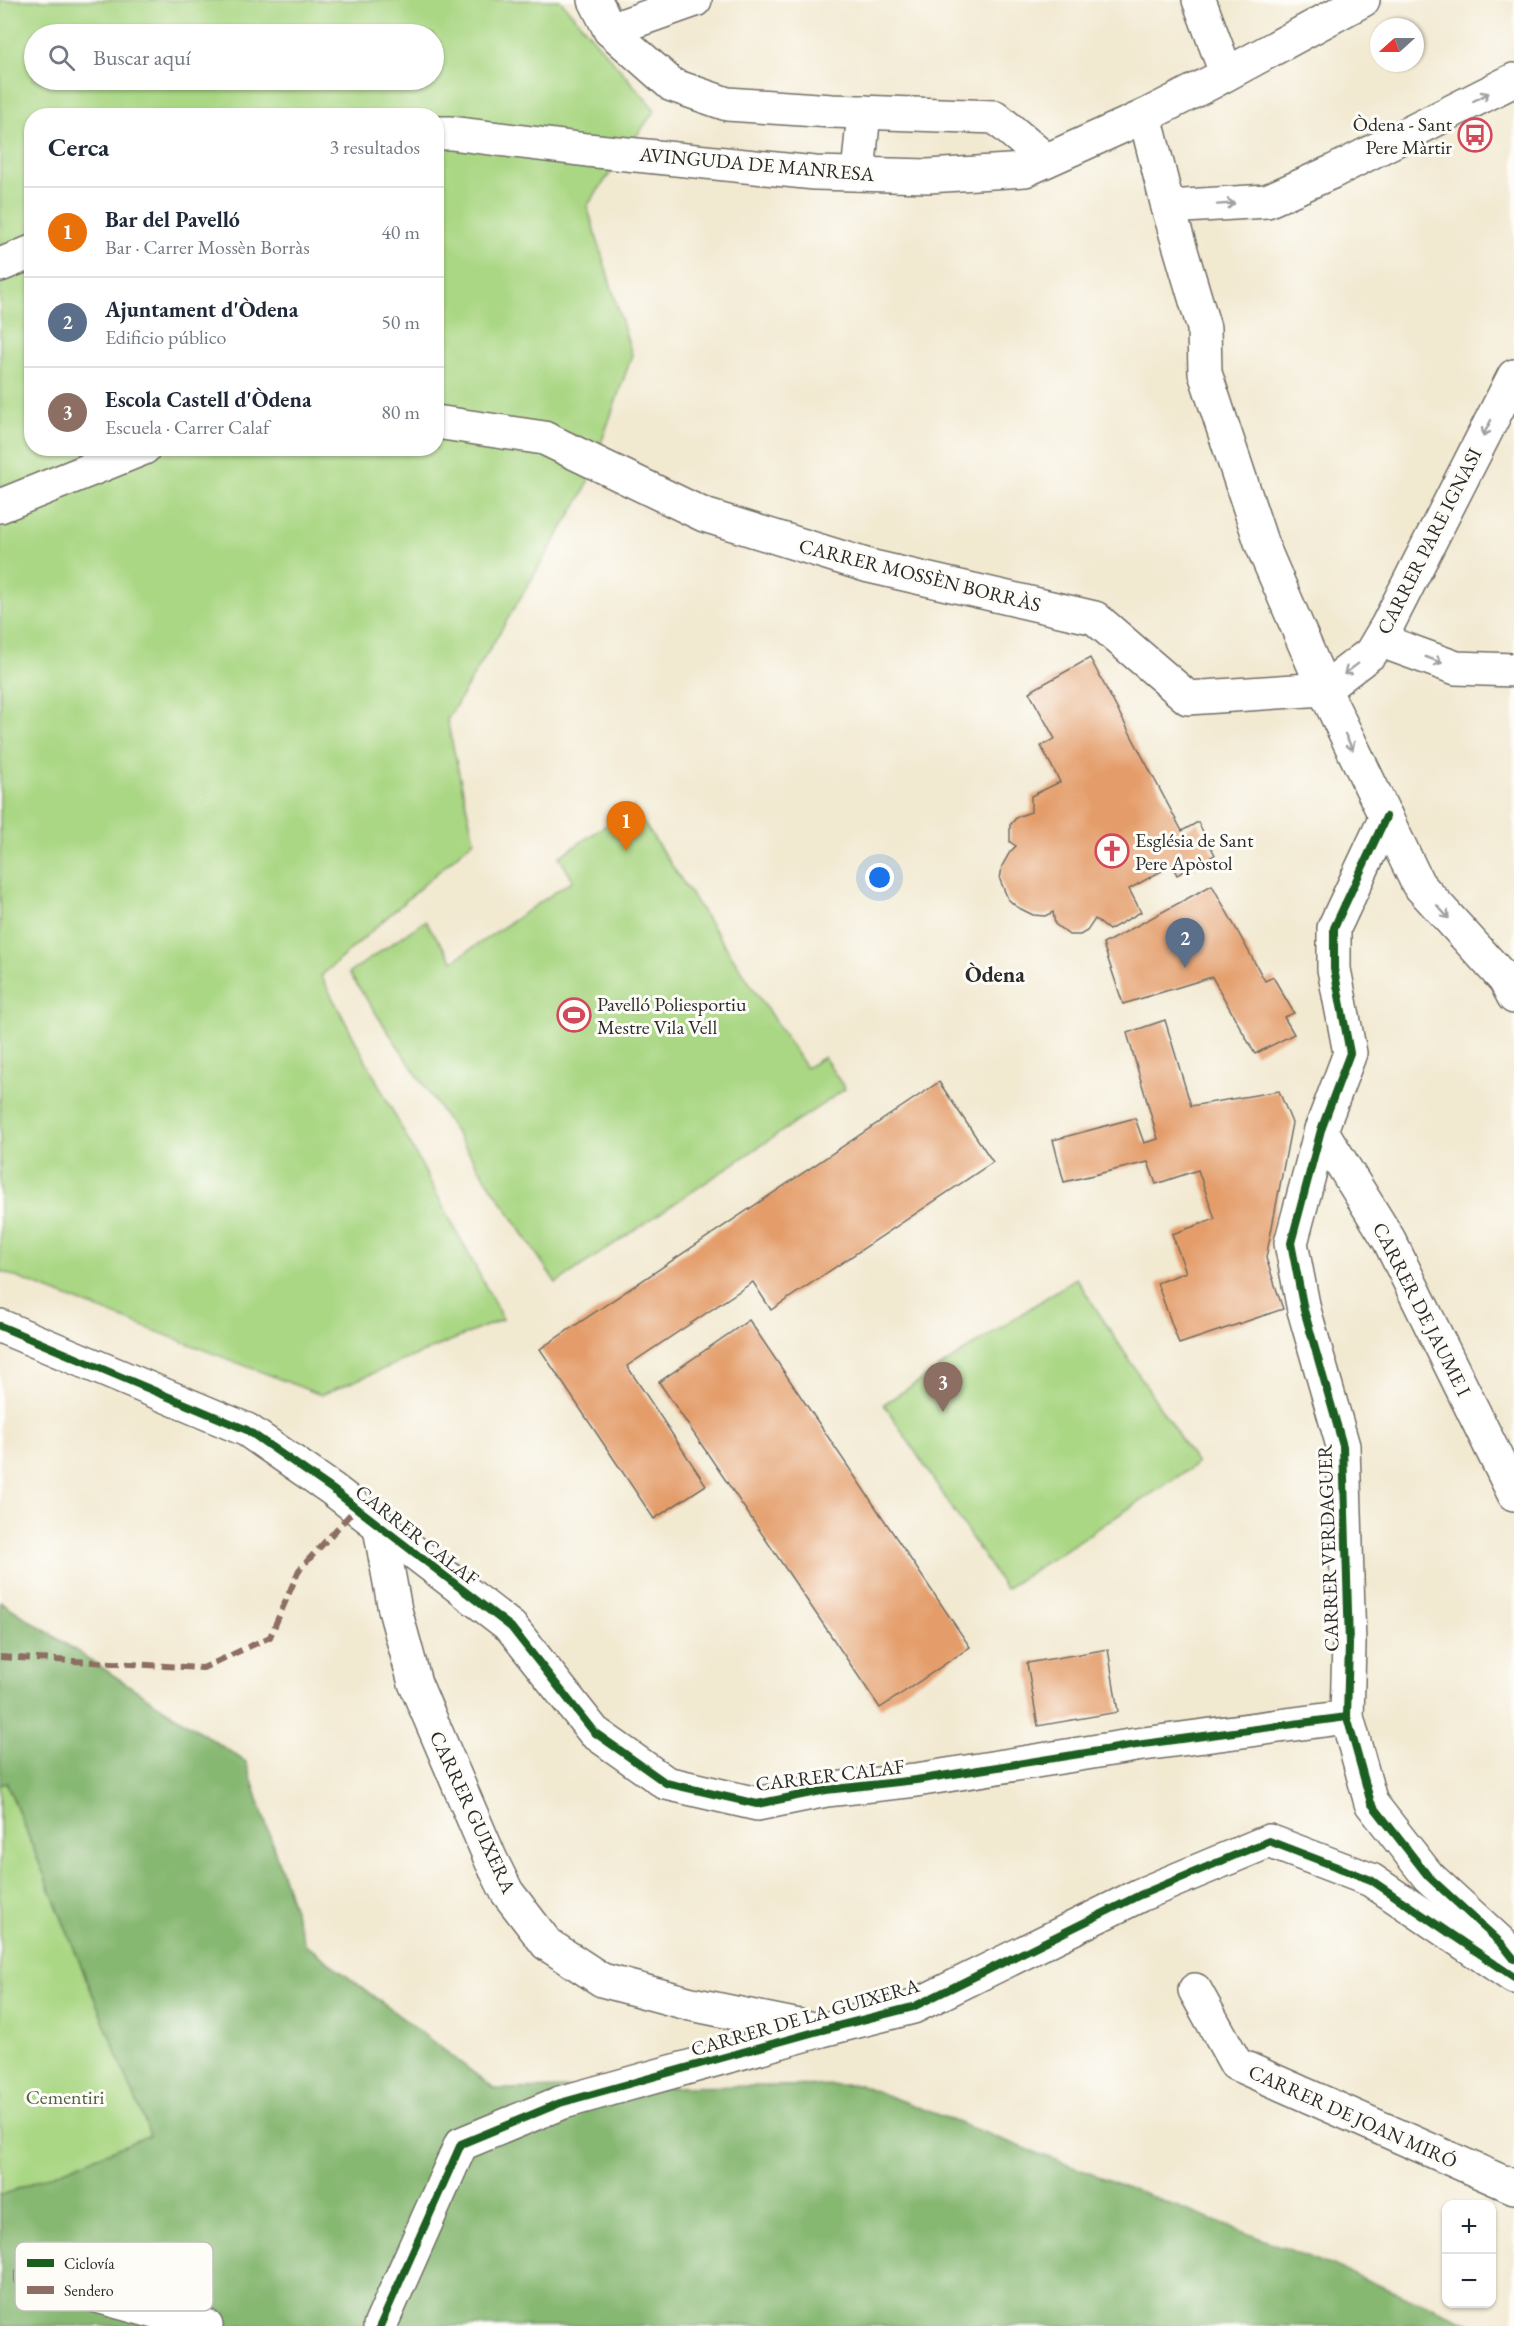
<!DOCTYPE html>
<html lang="es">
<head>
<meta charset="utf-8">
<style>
  body { margin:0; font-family:"EB Garamond",serif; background:#f2f2f3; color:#1f2937 }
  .controls { position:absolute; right:18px; bottom:18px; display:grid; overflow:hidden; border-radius:12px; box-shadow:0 2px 4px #0004 }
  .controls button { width:54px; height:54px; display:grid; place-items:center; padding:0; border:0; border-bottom:2px solid #e0e1e3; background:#fff; color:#1f2937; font:30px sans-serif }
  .compass { position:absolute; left:1370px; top:18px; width:54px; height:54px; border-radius:50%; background:#fff; box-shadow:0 2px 4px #0004; rotate:249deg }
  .you { position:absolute; left:880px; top:878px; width:21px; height:21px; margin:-15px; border:4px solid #fff; border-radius:50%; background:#1a73e8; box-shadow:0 0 0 9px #1a73e833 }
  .badge { display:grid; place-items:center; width:39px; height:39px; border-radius:50%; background:#2563eb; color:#fff; font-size:20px; font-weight:700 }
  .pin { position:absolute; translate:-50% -50px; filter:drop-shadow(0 2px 3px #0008) }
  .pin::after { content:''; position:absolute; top:32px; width:21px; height:18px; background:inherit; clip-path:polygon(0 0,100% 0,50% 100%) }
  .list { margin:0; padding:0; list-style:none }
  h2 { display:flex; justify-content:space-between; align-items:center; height:78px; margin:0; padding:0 24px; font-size:26px }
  h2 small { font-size:20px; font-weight:400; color:#747a83 }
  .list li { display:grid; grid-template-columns:39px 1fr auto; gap:18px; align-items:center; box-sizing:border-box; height:90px; padding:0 24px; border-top:2px solid #e0e1e3 }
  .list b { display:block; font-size:22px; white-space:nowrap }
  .list p { margin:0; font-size:20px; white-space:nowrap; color:#747a83 }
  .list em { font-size:20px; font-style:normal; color:#747a83 }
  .icon { flex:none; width:33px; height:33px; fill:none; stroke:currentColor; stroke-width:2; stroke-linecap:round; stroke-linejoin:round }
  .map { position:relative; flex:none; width:1514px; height:2326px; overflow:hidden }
  .search { position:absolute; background:#fff; box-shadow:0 2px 4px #0004; left:24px; top:24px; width:420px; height:66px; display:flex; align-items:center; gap:15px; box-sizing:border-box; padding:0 21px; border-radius:33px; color:#747a83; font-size:22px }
  .panel { position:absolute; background:#fff; box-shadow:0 2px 4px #0004; left:24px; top:108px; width:420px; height:348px; border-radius:24px }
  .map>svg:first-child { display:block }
</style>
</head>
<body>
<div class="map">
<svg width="1514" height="2326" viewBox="0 0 1514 2326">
  <rect width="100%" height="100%" fill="#fdfcf7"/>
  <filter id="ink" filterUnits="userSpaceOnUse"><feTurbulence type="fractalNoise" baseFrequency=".0167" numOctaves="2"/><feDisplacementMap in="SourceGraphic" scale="12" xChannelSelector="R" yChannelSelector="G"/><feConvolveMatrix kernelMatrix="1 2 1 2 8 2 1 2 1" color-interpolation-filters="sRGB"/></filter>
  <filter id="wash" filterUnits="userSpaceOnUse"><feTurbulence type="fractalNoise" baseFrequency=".008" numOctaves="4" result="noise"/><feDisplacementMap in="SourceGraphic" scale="24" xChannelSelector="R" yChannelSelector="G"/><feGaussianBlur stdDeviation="1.35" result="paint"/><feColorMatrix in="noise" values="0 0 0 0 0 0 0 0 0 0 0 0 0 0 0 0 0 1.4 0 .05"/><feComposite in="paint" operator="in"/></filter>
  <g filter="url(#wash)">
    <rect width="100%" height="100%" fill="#f2e9d1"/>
    <g fill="#aad784" stroke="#6a8158" stroke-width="1.5" fill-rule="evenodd">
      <path d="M0,0H560L655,110L587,206L632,355L584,492L447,720L474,840L321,976L503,1319L321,1395L0,1271ZM34,34H434V80H34ZM32,116H436V448H32Z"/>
      <polygon points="633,807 806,1068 824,1057 845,1089 556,1283 349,973 425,921 453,961 573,880 559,857"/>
      <polygon points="1076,1278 1197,1464 1005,1589 884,1404"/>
      <polygon points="6,1782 150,2135 0,2196 0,1785"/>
    </g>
    <polygon fill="#87b872" stroke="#59724e" stroke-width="1.5" points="0,1601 246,1762 305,1944 495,2089 860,2085 1345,2271 1477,2326 0,2326 0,2196 150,2135 7,1783 0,1785"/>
    <g id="blocks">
      <g fill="#e49d6a">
        <polygon points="1090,658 1182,831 1198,822 1215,855 1177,875 1172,865 1129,889 1141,912 1109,930 1095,919 1087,931 1080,935 1069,935 1055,924 1053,912 1045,916 1033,915 1017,907 1008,899 1000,880 1002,866 1010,852 1016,846 1010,842 1010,825 1017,817 1031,812 1031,796 1060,782 1041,746 1055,739 1029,692"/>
        <polygon points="1212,885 1265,981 1273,977 1294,1013 1284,1017 1294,1034 1255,1054 1212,977 1123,1004 1103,944"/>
        <polygon points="1165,1020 1191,1106 1279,1091 1292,1123 1266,1258 1283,1309 1179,1344 1157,1283 1186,1272 1172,1234 1215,1219 1198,1170 1156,1184 1148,1162 1064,1182 1053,1140 1135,1118 1144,1143 1158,1139 1127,1033"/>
        <polygon points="939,1082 993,1162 771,1310 753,1282 627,1366 706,1485 654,1519 540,1349"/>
        <polygon points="749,1320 970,1647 880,1708 659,1382"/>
        <polygon points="1108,1649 1118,1712 1038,1726 1027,1663"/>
      </g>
    </g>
  </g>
  <g filter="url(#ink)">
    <use href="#blocks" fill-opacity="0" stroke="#716e65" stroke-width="1.5"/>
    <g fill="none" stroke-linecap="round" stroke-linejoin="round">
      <g stroke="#716e65" stroke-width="36">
        <g id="minor">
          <polyline points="595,0 610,30 672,85 727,104 832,111 995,117 1046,160"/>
          <polyline points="1199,0 1226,73"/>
          <polyline points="610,30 695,0"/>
          <polyline points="1145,116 1168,207 1204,328 1205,373 1262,545 1324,689 1418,884 1505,980 1514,997"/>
          <polyline points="436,133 451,133 587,150 815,173 928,176 1025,170 1145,116 1212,82 1363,0"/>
          <polyline points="858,174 864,112"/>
          <polyline points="1168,207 1267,201 1332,172 1514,80"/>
          <polyline points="0,265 32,252"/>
          <polyline points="436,422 544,438 704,515 869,566 1095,618 1188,698 1324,689"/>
          <polyline points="0,506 144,448"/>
          <polyline points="1379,640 1456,668 1514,670"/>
          <polyline points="1324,689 1371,653 1387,626 1514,376"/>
          <polyline points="1386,817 1334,928 1334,969 1350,1053 1321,1130 1291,1243 1304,1310 1343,1446 1349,1644 1347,1717 1371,1803 1428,1876 1502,1944 1514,1959"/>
          <polyline points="1321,1130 1389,1240 1514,1494"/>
          <polyline points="0,1326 247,1430 332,1489 511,1627 594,1732 666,1783 757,1804 826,1790 916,1780 1136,1745 1347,1717"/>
          <polyline points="380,1528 395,1610 415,1683 491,1860 507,1892 547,1944 602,1980 691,2004 814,2029"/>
          <polyline points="1195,1990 1236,2064 1514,2187"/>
          <polyline points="32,2278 206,2326"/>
          <polyline points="380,2326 461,2144 560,2103 822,2030 913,2007 1140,1895 1269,1841 1371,1880 1514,1977"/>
        </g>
      </g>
      <use href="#minor" stroke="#fff" stroke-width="33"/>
      <polyline stroke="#8d6e63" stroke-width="6" stroke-dasharray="12 6" stroke-linecap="butt" points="0,1657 203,1668 270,1637 299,1570 356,1508"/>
      <g stroke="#fdfcf7" stroke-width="11">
        <g id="cycleway">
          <polyline points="1386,817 1334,928 1334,969 1350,1053 1321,1130 1291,1243 1304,1310 1343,1446 1349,1644 1347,1717 1371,1803 1428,1876 1502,1944 1514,1959"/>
          <polyline points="0,1326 247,1430 332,1489 511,1627 594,1732 666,1783 757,1804 826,1790 916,1780 1136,1745 1347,1717"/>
          <polyline points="380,2326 461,2144 560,2103 822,2030 913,2007 1140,1895 1269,1841 1371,1880 1514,1977"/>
        </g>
      </g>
      <use href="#cycleway" stroke="#1b5e20" stroke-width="8"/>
    </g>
    <defs><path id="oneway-shaft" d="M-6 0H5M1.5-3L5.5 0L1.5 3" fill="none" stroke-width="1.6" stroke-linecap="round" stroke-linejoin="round" transform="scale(1.5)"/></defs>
    <g stroke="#a0a0a0">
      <use href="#oneway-shaft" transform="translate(1481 97) rotate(-28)"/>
      <use href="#oneway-shaft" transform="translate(1226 204) rotate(-4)"/>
      <use href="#oneway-shaft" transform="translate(1487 428) rotate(117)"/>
      <use href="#oneway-shaft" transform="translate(1434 660) rotate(20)"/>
      <use href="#oneway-shaft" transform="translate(1351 669) rotate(143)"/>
      <use href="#oneway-shaft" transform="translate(1349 742) rotate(64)"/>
      <use href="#oneway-shaft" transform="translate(1443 912) rotate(48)"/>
    </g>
  </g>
  <defs>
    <g id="bus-ring" transform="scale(1.725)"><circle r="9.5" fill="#fdfcf7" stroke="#d1495b" stroke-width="1.5"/><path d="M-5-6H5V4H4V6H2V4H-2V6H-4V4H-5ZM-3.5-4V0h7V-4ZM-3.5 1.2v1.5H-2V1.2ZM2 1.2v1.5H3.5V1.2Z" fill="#d1495b"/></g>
    <g id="church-ring" transform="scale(1.725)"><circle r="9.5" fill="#fdfcf7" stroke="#d1495b" stroke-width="1.5"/><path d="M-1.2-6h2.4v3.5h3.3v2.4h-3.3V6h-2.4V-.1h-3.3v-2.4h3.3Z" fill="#d1495b"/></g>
    <g id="stadium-ring" transform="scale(1.725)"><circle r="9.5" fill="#fdfcf7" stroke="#d1495b" stroke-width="1.5"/><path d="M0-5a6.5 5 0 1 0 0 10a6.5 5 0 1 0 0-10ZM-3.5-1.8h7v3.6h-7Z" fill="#d1495b"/></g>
  </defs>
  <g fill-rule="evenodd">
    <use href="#bus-ring" x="1475" y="135"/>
    <use href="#church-ring" x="1112" y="851"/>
    <use href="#stadium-ring" x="574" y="1015"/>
  </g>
  <g text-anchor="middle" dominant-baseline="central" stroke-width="6" stroke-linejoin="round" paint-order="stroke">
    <g font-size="20" fill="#2b2b2b" stroke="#fdfcf7" text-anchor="start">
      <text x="1452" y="124" text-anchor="end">Òdena - Sant<tspan x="1452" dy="23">Pere Màrtir</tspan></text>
      <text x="1135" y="840">Església de Sant<tspan x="1135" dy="23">Pere Apòstol</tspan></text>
      <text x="597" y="1004">Pavelló Poliesportiu<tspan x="597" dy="23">Mestre Vila Vell</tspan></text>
    </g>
    <g font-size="20" fill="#2b2b2b" stroke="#fdfcf7">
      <text transform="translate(757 164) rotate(5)">AVINGUDA DE MANRESA</text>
      <text transform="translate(1429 541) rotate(-63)">CARRER PARE IGNASI</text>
      <text transform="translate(920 575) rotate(14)">CARRER MOSSÈN BORRÀS</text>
      <text transform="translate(1422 1309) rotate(63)">CARRER DE JAUME I</text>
      <text transform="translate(417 1535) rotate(38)">CARRER CALAF</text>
      <text transform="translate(1328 1548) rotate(-92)">CARRER VERDAGUER</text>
      <text transform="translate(830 1775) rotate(-7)">CARRER CALAF</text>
      <text transform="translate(473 1812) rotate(65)">CARRER GUIXERA</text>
      <text transform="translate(805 2017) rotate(-16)">CARRER DE LA GUIXERA</text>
      <text transform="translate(1353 2116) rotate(24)">CARRER DE JOAN MIRÓ</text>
    </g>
    <g font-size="20" fill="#515f46" stroke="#fdfcf7">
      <text x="65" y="2097">Cementiri</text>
    </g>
    <g font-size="22" font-weight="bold" fill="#2b2b2b" stroke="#fdfcf7">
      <text x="995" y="974">Òdena</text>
    </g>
  </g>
  <rect x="15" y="2242" width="198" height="69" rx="9" fill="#fdfcf7" stroke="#bebdba" stroke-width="1.5"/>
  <rect x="27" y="2259" width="27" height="8" fill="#1b5e20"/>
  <rect x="27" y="2286" width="27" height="8" fill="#8d6e63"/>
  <g font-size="16" fill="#2b2b2b">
    <text x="64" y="2269">Ciclovía</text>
    <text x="64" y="2296">Sendero</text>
  </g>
</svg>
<div class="controls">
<button>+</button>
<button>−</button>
</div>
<svg class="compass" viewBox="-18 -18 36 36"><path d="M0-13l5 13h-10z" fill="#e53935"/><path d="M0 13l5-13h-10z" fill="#747a83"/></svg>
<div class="you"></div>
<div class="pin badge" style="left:626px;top:851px;background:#e8710a">1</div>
<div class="pin badge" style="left:1185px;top:968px;background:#5c6f8a">2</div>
<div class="pin badge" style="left:943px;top:1412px;background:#8d6e63">3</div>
<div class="search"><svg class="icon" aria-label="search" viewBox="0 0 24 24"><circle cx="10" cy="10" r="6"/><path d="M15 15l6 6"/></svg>Buscar aquí</div>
<section class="panel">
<h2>Cerca<small>3 resultados</small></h2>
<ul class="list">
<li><span class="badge" style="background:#e8710a">1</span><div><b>Bar del Pavelló</b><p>Bar · Carrer Mossèn Borràs</p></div><em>40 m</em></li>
<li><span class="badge" style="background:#5c6f8a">2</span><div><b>Ajuntament d'Òdena</b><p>Edificio público</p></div><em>50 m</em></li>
<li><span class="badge" style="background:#8d6e63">3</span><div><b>Escola Castell d'Òdena</b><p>Escuela · Carrer Calaf</p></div><em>80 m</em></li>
</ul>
</section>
</div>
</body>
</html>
